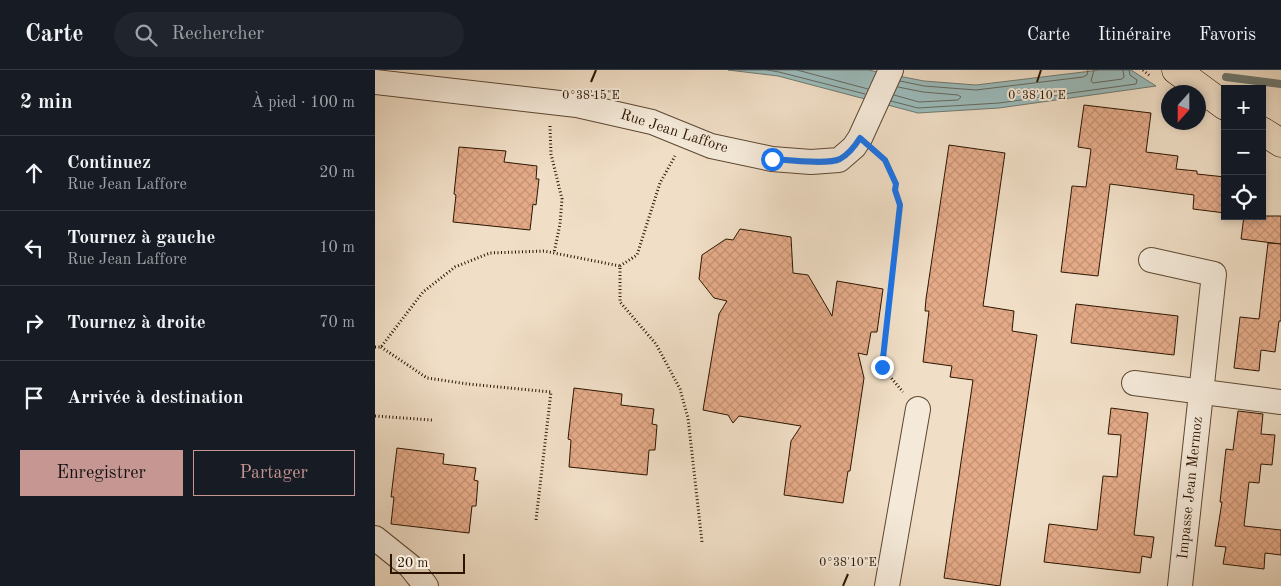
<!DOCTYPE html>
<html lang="fr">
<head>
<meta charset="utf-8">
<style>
  body { margin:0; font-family:"Old Standard TT",serif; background:#20242c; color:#f1f3f6 }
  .controls { position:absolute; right:15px; top:15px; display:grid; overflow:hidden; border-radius:0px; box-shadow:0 2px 8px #0003 }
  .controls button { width:45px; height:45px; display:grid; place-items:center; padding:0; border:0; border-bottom:1px solid #363941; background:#171b24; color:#f1f3f6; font:25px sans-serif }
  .compass { position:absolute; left:786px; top:15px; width:45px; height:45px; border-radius:50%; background:#171b24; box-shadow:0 2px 8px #0003; rotate:201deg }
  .scale { position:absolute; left:15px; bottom:12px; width:75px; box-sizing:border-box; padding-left:5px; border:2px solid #2c1500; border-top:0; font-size:14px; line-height:18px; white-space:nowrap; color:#2c1500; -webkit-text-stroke:4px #f5eada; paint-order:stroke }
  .stop { position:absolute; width:15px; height:15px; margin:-11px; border:4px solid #1a73e8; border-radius:50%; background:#fff }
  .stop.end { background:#1a73e8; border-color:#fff; box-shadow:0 1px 5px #0008 }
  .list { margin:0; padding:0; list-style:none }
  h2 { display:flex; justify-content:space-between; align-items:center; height:65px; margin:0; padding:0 20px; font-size:21px }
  h2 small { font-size:16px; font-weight:400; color:#9ea1a6 }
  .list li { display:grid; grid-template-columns:32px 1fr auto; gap:15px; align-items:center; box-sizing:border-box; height:75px; padding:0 20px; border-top:1px solid #363941 }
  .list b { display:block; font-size:19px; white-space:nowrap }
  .list p { margin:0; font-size:16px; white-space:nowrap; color:#9ea1a6 }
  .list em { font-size:16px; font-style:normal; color:#9ea1a6 }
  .actions { display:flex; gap:10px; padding:15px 20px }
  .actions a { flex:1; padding:11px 0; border:1px solid #c59692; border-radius:0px; text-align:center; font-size:18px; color:#c59692 }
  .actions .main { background:#c59692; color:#111 }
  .icon { flex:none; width:28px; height:28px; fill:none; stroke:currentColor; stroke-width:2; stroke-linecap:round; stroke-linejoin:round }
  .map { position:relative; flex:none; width:906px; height:516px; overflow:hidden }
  header { display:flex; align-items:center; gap:30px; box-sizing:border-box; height:70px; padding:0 25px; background:#171b24; border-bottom:1px solid #363941 }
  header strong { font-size:24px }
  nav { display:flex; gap:28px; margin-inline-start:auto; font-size:18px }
  .search { width:350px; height:45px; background:#20242c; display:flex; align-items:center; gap:12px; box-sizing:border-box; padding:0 18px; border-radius:28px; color:#9ea1a6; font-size:19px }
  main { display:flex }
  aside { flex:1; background:#171b24 }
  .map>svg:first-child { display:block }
</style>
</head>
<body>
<header>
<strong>Carte</strong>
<div class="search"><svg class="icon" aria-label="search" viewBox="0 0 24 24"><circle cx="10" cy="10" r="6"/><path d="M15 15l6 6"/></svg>Rechercher</div>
<nav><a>Carte</a><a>Itinéraire</a><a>Favoris</a></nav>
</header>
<main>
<aside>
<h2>2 min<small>À pied · 100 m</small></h2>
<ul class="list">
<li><svg class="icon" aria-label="ahead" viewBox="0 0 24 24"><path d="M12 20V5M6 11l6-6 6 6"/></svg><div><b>Continuez</b><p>Rue Jean Laffore</p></div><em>20 m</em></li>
<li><svg class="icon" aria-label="left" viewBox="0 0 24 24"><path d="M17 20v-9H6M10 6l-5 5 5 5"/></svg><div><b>Tournez à gauche</b><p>Rue Jean Laffore</p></div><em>10 m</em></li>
<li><svg class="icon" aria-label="right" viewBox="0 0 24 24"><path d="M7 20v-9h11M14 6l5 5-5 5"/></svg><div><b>Tournez à droite</b></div><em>70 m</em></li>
<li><svg class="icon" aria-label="arrive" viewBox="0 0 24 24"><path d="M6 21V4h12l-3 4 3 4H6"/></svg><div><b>Arrivée à destination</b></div></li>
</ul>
<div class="actions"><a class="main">Enregistrer</a><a>Partager</a></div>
</aside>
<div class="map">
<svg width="906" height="516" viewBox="0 0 906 516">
  <defs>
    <pattern id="building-cross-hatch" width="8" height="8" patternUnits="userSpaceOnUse" patternTransform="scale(1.25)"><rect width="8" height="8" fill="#e5ab89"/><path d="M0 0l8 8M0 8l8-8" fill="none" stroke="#c59274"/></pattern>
  </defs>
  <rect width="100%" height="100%" fill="#f0dec6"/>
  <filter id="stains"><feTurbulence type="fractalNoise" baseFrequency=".004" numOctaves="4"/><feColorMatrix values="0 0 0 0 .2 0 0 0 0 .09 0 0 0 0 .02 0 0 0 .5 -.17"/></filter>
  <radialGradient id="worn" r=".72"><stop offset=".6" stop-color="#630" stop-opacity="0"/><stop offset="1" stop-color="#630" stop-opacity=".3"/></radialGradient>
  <polygon fill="#9bbbbb" stroke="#6f7970" points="353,0 493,0 549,11 601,15 725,0 756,0 781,16 624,38 543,43 403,6"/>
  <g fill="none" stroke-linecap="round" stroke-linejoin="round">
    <g stroke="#64685e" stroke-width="1">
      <polyline points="392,0 404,2 490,24"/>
      <polyline points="422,0 493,19"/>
      <polyline points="719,0 716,11 718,13 747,9 749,7 748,0"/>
      <polyline points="525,11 549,16 601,20 708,7 712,5 713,0"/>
      <polyline points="519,25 544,32 583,30 586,27 583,25 548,22 523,17"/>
      <polyline points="516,31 543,38 624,33 761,14 762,10 755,5 754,0"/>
    </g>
    <polyline stroke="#6f7970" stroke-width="8" points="851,7 906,14"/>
  </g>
  <g fill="url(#building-cross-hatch)" stroke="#2c1500">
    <polygon points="709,35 776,43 771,82 803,86 801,99 822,101 822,104 850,107 850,143 818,139 819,125 735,114 723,206 686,202 697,116 711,117 716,79 703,77"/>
    <polygon points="574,75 630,83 608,236 639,241 637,261 662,265 625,516 569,508 598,310 575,307 577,296 548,292 554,241 550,241 551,229"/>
    <polygon points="84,77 131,81 129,92 162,96 161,109 164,109 161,135 158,134 155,160 78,152 81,125 79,124"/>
    <polygon points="869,146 906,146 906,174 866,169"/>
    <polygon points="365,159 416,167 418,203 433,205 457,246 462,211 508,219 502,262 496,262 492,285 483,283 489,308 475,401 473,401 468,433 409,425 416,371 426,356 364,346 358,353 353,345 328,340 344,244 352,231 339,228 324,209 327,185 351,169 358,170"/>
    <polygon points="893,173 906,174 906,251 904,251 900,282 886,280 884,301 859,298 865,247 884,249"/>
    <polygon points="701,234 803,246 799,285 696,273"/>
    <polygon points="199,318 247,324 246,335 279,339 277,354 282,355 280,380 274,380 272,405 194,397 196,370 193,369"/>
    <polygon points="736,338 773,343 759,465 779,467 776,488 767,486 765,503 669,492 674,454 722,460 728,406 742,407 746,365 733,364"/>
    <polygon points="863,341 888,344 886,364 900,365 897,395 886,394 884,413 874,412 869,456 906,460 906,485 890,483 889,499 848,494 851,477 840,476 847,432 845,432 851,379 858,380"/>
    <polygon points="22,378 69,384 68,394 101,398 99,410 103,411 101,436 97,436 94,463 16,454 19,427 16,427"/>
  </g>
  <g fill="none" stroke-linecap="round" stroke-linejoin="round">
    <g stroke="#5d4732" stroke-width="26">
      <g id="minor">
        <polyline points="0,12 202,35 277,52 336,76 397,89 436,92 464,90 479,77 485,68 516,0"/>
        <polyline points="776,190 839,204 805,516"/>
        <polyline points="759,313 906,332"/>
        <polyline points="0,468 35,496 51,516"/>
        <polyline points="512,516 543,339"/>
      </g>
    </g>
    <g stroke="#2c1500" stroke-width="29">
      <g id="primary">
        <polyline points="801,0 850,36"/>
        <polyline points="887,61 906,73"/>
      </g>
    </g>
    <g stroke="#2c1500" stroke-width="3" stroke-dasharray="1 2.5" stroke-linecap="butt">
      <polyline points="768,0 775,6"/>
      <polyline points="175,56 176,84 187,129 185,154 179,183"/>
      <path d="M503,84C520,98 519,116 525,135L507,297L528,322"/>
      <polyline points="245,196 262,185 285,113 300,86"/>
      <polyline points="0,277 6,277 48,222 80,197 115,183 169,181 245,196 245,232 281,274 305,319 313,348 327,472"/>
      <polyline points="6,277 52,308 93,314 176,322 161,450"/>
      <polyline points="0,346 57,350"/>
    </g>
    <use href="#minor" stroke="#f5eada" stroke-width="24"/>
    <use href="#primary" stroke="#f0dec6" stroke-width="28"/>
  </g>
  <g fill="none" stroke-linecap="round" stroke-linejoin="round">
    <path stroke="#1a73e8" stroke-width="6" d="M397,89C412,90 453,95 465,89C474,84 480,76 485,68L510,90L521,114L520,120L525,135L507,297"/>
  </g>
  <path fill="none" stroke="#2c1500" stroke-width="2" d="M216,12L221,0M662,12L666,0M468,516L473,504"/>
  <g text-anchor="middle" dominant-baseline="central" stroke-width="4" stroke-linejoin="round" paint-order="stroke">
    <g font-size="15" fill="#2c1500" stroke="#f5eada">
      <text transform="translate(299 62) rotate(18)">Rue Jean Laffore</text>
      <text transform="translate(816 418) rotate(-84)">Impasse Jean Mermoz</text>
    </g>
  </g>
  <g font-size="12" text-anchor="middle" fill="#2c1500" stroke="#f5eada" stroke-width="4" stroke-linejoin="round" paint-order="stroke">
    <text x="216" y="29">0°38'15"E</text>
    <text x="662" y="29">0°38'10"E</text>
    <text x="473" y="496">0°38'10"E</text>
  </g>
  <rect width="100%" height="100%" filter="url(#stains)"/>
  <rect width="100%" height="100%" fill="url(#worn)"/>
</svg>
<div class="controls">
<button>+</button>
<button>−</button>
<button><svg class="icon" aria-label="locate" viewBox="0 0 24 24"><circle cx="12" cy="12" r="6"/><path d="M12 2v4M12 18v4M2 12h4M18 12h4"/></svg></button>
</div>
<svg class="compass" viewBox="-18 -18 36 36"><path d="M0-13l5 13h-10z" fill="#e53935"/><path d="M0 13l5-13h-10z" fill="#9ea1a6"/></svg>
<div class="scale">20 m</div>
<div class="stop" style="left:397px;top:89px"></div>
<div class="stop end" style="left:507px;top:297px"></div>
</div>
</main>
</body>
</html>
